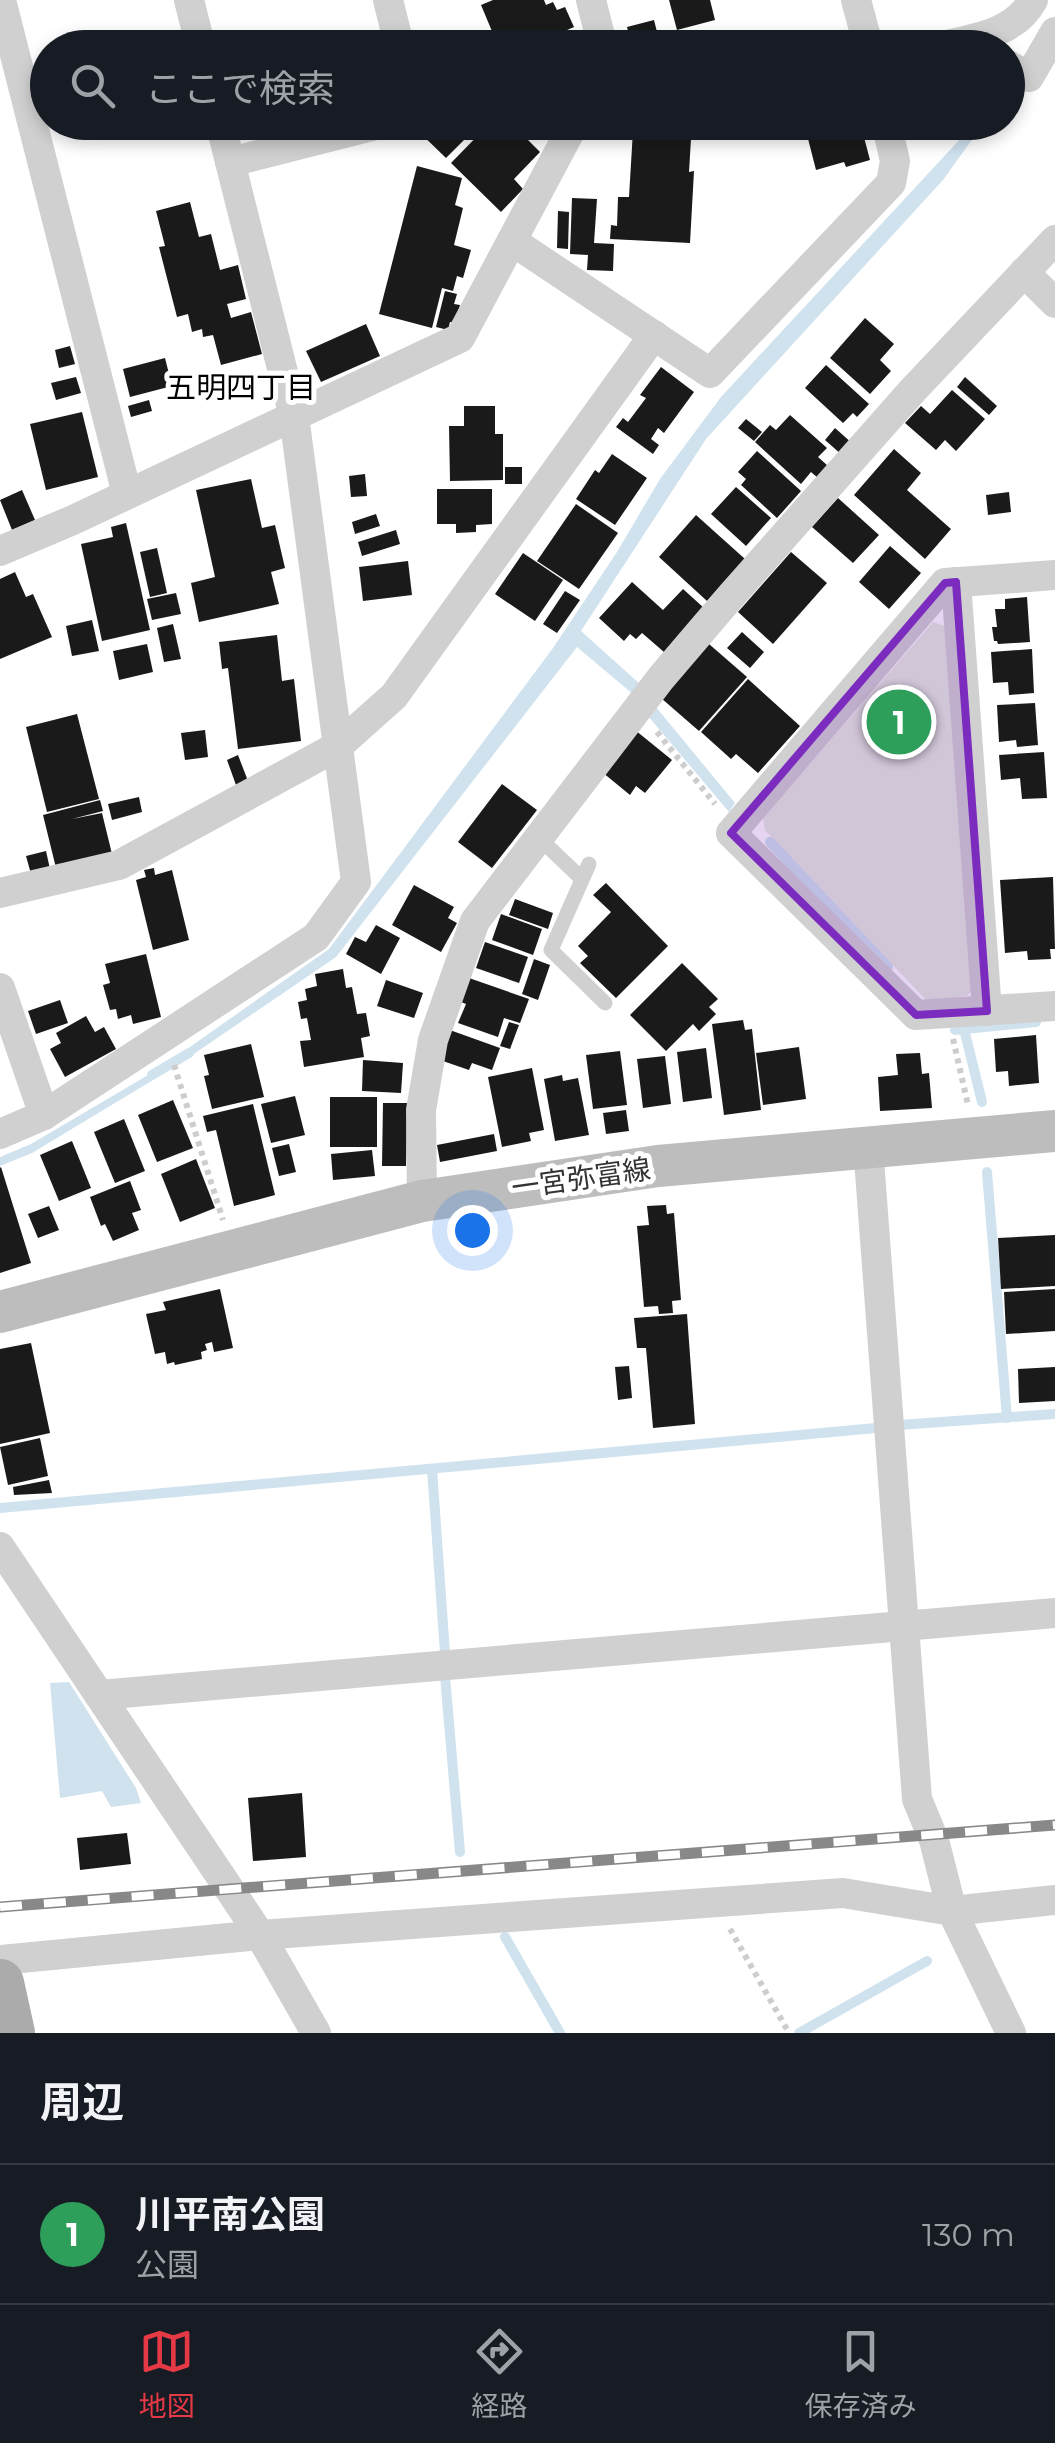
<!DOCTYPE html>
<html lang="ja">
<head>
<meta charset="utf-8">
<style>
  body { margin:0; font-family:Montserrat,"Noto Sans JP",sans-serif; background:#20242c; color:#f1f3f6 }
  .you { position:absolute; left:472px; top:1230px; width:35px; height:35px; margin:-25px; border:8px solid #fff; border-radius:50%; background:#1a73e8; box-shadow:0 0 0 15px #1a73e833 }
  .badge { display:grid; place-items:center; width:65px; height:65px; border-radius:50%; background:#e63946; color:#fff; font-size:32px; font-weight:700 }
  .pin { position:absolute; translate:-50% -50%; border:5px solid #fff; box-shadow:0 2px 10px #0006 }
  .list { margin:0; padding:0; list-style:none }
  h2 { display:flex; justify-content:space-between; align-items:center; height:130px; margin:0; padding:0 40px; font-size:42px }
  h2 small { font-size:32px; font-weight:400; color:#9ea1a6 }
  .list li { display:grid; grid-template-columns:65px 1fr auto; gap:30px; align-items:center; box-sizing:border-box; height:140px; padding:0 40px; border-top:2px solid #363941 }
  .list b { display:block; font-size:38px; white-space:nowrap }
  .list p { margin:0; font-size:32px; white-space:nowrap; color:#9ea1a6 }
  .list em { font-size:32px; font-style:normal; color:#9ea1a6 }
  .icon { flex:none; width:55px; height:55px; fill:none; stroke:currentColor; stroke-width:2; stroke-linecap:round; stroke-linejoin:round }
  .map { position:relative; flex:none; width:1055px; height:2033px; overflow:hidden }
  .search { position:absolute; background:#171b24; box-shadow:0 5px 15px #0003; left:30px; right:30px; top:30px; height:110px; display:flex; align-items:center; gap:25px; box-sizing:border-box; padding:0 35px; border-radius:55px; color:#9ea1a6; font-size:38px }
  .sheet { height:270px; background:#171b24 }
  nav { display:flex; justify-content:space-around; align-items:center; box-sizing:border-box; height:140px; border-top:2px solid #363941; background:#171b24; font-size:28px; color:#9ea1a6 }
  nav a { display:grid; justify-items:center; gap:5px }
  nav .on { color:#e63946 }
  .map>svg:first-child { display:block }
</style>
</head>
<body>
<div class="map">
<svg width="1055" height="2033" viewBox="0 0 1055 2033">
  <rect width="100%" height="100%" fill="#fff"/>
  <polygon fill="#e6ecdf" points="933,622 945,626 976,986 967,996 927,1001 765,830 763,818"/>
  <g fill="#cfe2ee">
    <polygon points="975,123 984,123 943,180 706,439 581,631 641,685 634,695 577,647 336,957 182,1062 180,1054 329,949 553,648 617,552 660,479 721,397"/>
    <polygon points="651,701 735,803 729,812 643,710"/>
    <polygon points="160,1068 163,1074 32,1153 0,1166 0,1157 31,1144"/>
    <polygon points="69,1682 136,1788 141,1803 111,1807 102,1791 60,1798 50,1683"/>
  </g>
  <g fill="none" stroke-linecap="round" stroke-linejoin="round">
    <g stroke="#cfe2ee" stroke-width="10">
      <polyline points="770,842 888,967"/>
      <polyline points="964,1029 982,1102"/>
      <polyline points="955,1030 1036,1022"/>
      <polyline points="152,1075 189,1053"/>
      <polyline points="987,1172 1007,1418"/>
      <polyline points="899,1425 1055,1414"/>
      <polyline points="432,1469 445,1653"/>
      <polyline points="0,1508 876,1428"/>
      <polyline points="445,1676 460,1852"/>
      <polyline points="505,1937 560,2033"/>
      <polyline points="799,2033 927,1961"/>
    </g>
  </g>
  <g fill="#1a1a1a">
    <polygon points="493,0 544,0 546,5 553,2 557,10 565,7 574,27 526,48 499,48 481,5"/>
    <polygon points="669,0 710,0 715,20 677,30"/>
    <polygon points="654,20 659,40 632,47 627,27"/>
    <polygon points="418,122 450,122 466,138 446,158 414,127"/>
    <polygon points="491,122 510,122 540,152 514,179 523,189 501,212 451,163"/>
    <polygon points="639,122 692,122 689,172 694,171 690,243 610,239 611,225 617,226 618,197 629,197 633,130 639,131"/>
    <polygon points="820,122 860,122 870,160 846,167 844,162 816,170 805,127"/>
    <polygon points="417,166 462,178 455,205 463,208 454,245 471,250 463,278 457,276 453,291 442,288 432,328 379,314"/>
    <polygon points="572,198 597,199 594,243 614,244 613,271 587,270 588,255 570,254"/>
    <polygon points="190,202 199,237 211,234 220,270 238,265 246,299 227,304 231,318 251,312 262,354 221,365 213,335 203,337 202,329 192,332 188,314 177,317 159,247 165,246 156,211"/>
    <polygon points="558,211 569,212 568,249 557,248"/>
    <polygon points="445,291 457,294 454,304 460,305 455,323 450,322 448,330 436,327"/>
    <polygon points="865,318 894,344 880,360 891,371 870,394 830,358"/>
    <polygon points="366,324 380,356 321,382 306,351"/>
    <polygon points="70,346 75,364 59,368 55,350"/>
    <polygon points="165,358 172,386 130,397 123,369"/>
    <polygon points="826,365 869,404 857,417 853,413 843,423 805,388"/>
    <polygon points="661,367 694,392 664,433 658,428 651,439 659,445 653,454 616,427 623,418 628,422 646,398 640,395"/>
    <polygon points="76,377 81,393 56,400 51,383"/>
    <polygon points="965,377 997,406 989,415 957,387"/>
    <polygon points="952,390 985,419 956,451 945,440 936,450 905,423 921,406 930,414"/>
    <polygon points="149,400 152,411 131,417 128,406"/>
    <polygon points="464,406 495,406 495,434 503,434 503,480 450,481 449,426 464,426"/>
    <polygon points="82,412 98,477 46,490 30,424"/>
    <polygon points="790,415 827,448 818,457 828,466 818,478 811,472 801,484 755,442 770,425 776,430"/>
    <polygon points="746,419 762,432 754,441 738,428"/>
    <polygon points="835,428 853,444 842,455 825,440"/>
    <polygon points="894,449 921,473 907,490 951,529 925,559 854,495"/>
    <polygon points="757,451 801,491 777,518 741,485 746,479 738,472"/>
    <polygon points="612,454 647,478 615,525 576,499 595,470 599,473"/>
    <rect x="505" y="467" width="17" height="17"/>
    <polygon points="365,474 367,496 351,497 349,476"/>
    <polygon points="251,479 262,528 275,525 285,568 271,572 279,604 199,622 191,583 215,577 196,490"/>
    <polygon points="736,487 771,518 746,546 711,514"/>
    <polygon points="437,489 492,489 492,524 476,525 476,532 456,533 456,524 437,524"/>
    <polygon points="22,490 35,520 12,530 0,500"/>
    <polygon points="1009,492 1011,512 988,515 986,495"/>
    <polygon points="838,498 879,535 853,563 812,527"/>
    <polygon points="576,504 618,533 579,589 537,561"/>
    <polygon points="376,514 380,526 355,534 352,522"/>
    <polygon points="696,515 745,559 707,601 659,557"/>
    <polygon points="126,523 150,630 102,641 81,544 113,537 111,527"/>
    <polygon points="396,530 400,544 362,556 358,542"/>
    <polygon points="890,546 921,573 889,609 859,582"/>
    <polygon points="157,548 167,593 150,597 140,552"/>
    <polygon points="791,552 827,583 773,644 738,612"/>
    <polygon points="523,553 563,580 535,621 495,594"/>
    <polygon points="408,561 412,595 363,601 359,567"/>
    <polygon points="15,572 26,597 33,594 52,637 0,659 0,579"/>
    <polygon points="632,582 663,610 683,589 704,608 664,652 642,633 636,639 630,634 624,641 599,618"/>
    <polygon points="565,591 580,600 557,633 543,624"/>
    <polygon points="176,593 181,614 152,620 147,599"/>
    <polygon points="1027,597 1030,642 998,644 997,641 994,641 992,627 997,627 995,609 1005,609 1005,599"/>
    <polygon points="92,620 99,651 72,656 66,626"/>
    <polygon points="173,624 181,659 164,662 157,628"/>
    <polygon points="742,632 764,652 750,668 727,648"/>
    <polygon points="277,635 282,681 294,679 301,741 238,749 228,668 222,669 219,642"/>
    <polygon points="147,644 153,672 119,680 113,651"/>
    <polygon points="709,644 747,677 699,731 661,698"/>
    <polygon points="1032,649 1034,693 1009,695 1008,682 993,683 991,652"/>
    <polygon points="748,679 800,726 758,773 736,754 731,759 701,732"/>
    <polygon points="1035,703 1038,745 1017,747 1016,740 999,742 997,705"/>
    <polygon points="77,714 99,799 47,812 26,727"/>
    <polygon points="205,730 208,757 185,760 181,733"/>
    <polygon points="635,730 672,760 645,793 636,786 630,795 602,772"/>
    <polygon points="1044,752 1047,798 1022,799 1020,778 1001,780 999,755"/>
    <polygon points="238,755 248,781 236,785 227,760"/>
    <polygon points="502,784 537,810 492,868 458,842"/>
    <polygon points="139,797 142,812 112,820 108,804"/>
    <polygon points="100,800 103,811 72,819 102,813 112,854 56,868 43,815"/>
    <polygon points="46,851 50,869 31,874 26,856"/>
    <polygon points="154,868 155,875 172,870 189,940 153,950 136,880 146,877 144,870"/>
    <polygon points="1053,877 1055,949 1050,949 1051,959 1028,960 1027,951 1005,953 1000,880"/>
    <polygon points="606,883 668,946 616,998 580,963 588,956 578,946 611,912 593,895"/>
    <polygon points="414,885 454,907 448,918 457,923 441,952 392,925"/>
    <polygon points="515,899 553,913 548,929 509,915"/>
    <polygon points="501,914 542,929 533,955 492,940"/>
    <polygon points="376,925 400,938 381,974 346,954 355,937 366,942"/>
    <polygon points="485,942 528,957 519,983 476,968"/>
    <polygon points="146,954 161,1017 133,1024 131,1015 118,1019 116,1009 110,1010 103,985 110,983 105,964"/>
    <polygon points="534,959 550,965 538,1000 522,994"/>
    <polygon points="682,963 718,999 709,1007 716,1014 699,1031 693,1024 666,1051 630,1015"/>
    <polygon points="343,969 346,988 352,987 357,1014 366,1013 370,1036 361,1038 364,1057 304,1067 300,1041 311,1040 307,1018 301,1019 298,1002 307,1000 305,989 317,986 315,974"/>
    <polygon points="469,978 529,999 520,1023 504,1018 498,1037 458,1023 466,1004 461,1002"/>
    <polygon points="386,980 423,993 414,1018 377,1006"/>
    <polygon points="60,1000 68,1023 36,1034 28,1011"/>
    <polygon points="86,1016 95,1032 104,1027 116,1049 65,1077 50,1049 61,1043 56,1033"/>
    <polygon points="743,1020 745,1030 752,1029 761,1110 724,1115 712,1024"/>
    <polygon points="509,1022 519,1025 510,1049 500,1046"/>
    <polygon points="447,1029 500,1048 492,1070 472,1063 469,1070 437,1059"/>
    <polygon points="1036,1035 1039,1083 1009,1086 1008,1071 996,1072 994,1039"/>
    <polygon points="251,1044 264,1097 212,1109 204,1076 209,1075 204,1055"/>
    <polygon points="799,1047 806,1099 763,1105 756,1053"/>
    <polygon points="706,1048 712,1098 683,1102 677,1052"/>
    <polygon points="620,1051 627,1105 593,1109 586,1055"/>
    <polygon points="920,1053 922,1074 929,1073 932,1108 880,1111 878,1077 898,1075 896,1054"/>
    <polygon points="665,1056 671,1104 643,1108 637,1059"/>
    <polygon points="363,1060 403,1063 401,1093 362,1091"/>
    <polygon points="532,1068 544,1130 529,1133 531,1141 502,1147 488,1077"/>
    <polygon points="562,1075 563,1081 578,1078 589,1135 555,1141 544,1079"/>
    <polygon points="295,1096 305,1135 271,1143 261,1104"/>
    <rect x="330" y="1097" width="47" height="50"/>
    <polygon points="173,1100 193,1148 157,1162 138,1115"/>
    <polygon points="383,1103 407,1103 406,1166 382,1166"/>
    <polygon points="253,1104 275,1195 234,1206 216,1130 207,1132 203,1116"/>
    <polygon points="626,1110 629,1131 606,1134 603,1113"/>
    <polygon points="124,1119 145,1171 115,1183 94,1132"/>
    <polygon points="494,1134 497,1151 440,1162 437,1145"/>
    <polygon points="72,1141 91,1188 59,1201 40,1155"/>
    <polygon points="289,1144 296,1172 279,1176 272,1148"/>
    <polygon points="372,1150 375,1176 333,1180 331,1154"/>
    <polygon points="196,1159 215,1208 180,1222 161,1174"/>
    <polygon points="1,1167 31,1263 0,1273 0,1168"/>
    <polygon points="130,1181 141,1210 132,1213 139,1230 113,1241 105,1224 101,1226 90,1197"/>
    <polygon points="666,1205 667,1214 674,1213 681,1300 672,1301 673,1313 659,1314 658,1306 644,1307 637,1226 649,1225 647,1206"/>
    <polygon points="49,1206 59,1230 38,1238 28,1214"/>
    <polygon points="1055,1235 1055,1286 1001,1289 998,1238"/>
    <polygon points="220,1289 233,1348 214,1352 212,1342 205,1344 207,1350 201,1352 202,1359 175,1365 174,1362 167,1364 165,1352 155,1354 146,1314 166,1310 163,1302"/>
    <polygon points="1055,1289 1055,1331 1006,1334 1004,1292"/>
    <polygon points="687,1314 695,1424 653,1428 646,1348 637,1348 634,1318"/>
    <polygon points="31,1343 50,1433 0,1444 0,1349"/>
    <polygon points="629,1366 632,1398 618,1400 615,1367"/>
    <polygon points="1055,1367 1055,1401 1019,1403 1018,1369"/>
    <polygon points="40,1438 48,1476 8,1485 0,1447"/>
    <polygon points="49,1480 52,1493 14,1495 13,1487"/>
    <polygon points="302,1793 306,1857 253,1861 248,1798"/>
    <polygon points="127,1833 131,1864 80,1870 77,1838"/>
  </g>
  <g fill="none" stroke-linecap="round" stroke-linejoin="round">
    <g stroke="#cdcdcd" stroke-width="6" stroke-dasharray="5 5" stroke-linecap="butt">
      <polyline points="657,732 715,804"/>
      <polyline points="953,1039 968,1105"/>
      <polyline points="174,1065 223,1220"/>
      <polyline points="730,1929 789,2033"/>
    </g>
    <g stroke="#d0d0d0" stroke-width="15">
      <polyline points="538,837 582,879"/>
      <polyline points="589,864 551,950 605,1003"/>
    </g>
    <g stroke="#d0d0d0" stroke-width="30">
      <polyline points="1,0 127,494"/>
      <polyline points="189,0 201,48"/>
      <polyline points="388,0 400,48"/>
      <polyline points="591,0 603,48"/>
      <polyline points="856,0 869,48"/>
      <path d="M936,48C972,38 1014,35 1033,0"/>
      <polyline points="1008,65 1029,77 1055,32"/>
      <polyline points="230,162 388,122"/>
      <polyline points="512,241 710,373 891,183 895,161 886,122"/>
      <polyline points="1024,272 1055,303"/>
      <polyline points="0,551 73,520 460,338 575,122"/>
      <polyline points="1055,575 945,583 731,833 916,1015 1055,1006"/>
      <polyline points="956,582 987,1011"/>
      <polyline points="0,893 119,865 338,746 394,696 654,335"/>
      <polyline points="0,988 44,1115"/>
      <polyline points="0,1134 44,1115 316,937 356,882 294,416 220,122"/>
      <polyline points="868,1146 917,1799 934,1840 952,1911 1011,2033"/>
      <polyline points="422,1201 421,1110 433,1040 475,921 661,678 731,596 913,390 1055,240"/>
      <polyline points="0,1547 260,1935 316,2033"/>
      <polyline points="99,1695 1055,1613"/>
      <polyline points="0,1960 260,1935 843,1893 952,1911 1055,1900"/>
    </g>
    <polyline stroke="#bdbdbd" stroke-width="42" points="0,1312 422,1201 658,1166 1055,1131"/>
    <polyline stroke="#ababab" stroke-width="48" points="0,1983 11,2033"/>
    <g stroke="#888" stroke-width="11">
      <polyline id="rail" points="0,1907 1055,1825"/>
    </g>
    <use href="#rail" stroke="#fff" stroke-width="8" stroke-dasharray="22" stroke-linecap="butt"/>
  </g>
  <path fill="#7b2cbf" fill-opacity="0.2" stroke="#7b2cbf" stroke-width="8" stroke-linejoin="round" d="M956,582L987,1011L916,1015L731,833L945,583Z"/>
  <g text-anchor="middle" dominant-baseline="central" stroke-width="10" stroke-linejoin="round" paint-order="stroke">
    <g font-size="28" fill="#333" stroke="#fff">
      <text transform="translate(581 1178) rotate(-8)">一宮弥富線</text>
    </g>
    <g font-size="30" fill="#000" stroke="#fff">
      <text x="241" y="387">五明四丁目</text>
    </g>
  </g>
</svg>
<div class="you"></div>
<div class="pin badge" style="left:899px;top:722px;background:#2e9e5b">1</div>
<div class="search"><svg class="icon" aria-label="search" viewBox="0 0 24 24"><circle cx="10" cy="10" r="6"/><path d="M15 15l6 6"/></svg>ここで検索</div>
</div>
<section class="sheet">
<h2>周辺<small></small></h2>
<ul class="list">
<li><span class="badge" style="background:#2e9e5b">1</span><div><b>川平南公園</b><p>公園</p></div><em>130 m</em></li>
</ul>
</section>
<nav>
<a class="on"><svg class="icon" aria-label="map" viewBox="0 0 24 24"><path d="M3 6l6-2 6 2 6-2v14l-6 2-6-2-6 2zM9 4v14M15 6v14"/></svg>地図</a>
<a><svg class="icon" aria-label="directions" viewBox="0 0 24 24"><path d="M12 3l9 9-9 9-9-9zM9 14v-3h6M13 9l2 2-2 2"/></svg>経路</a>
<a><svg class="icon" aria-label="saved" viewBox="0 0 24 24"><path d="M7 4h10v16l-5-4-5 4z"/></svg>保存済み</a>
</nav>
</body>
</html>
